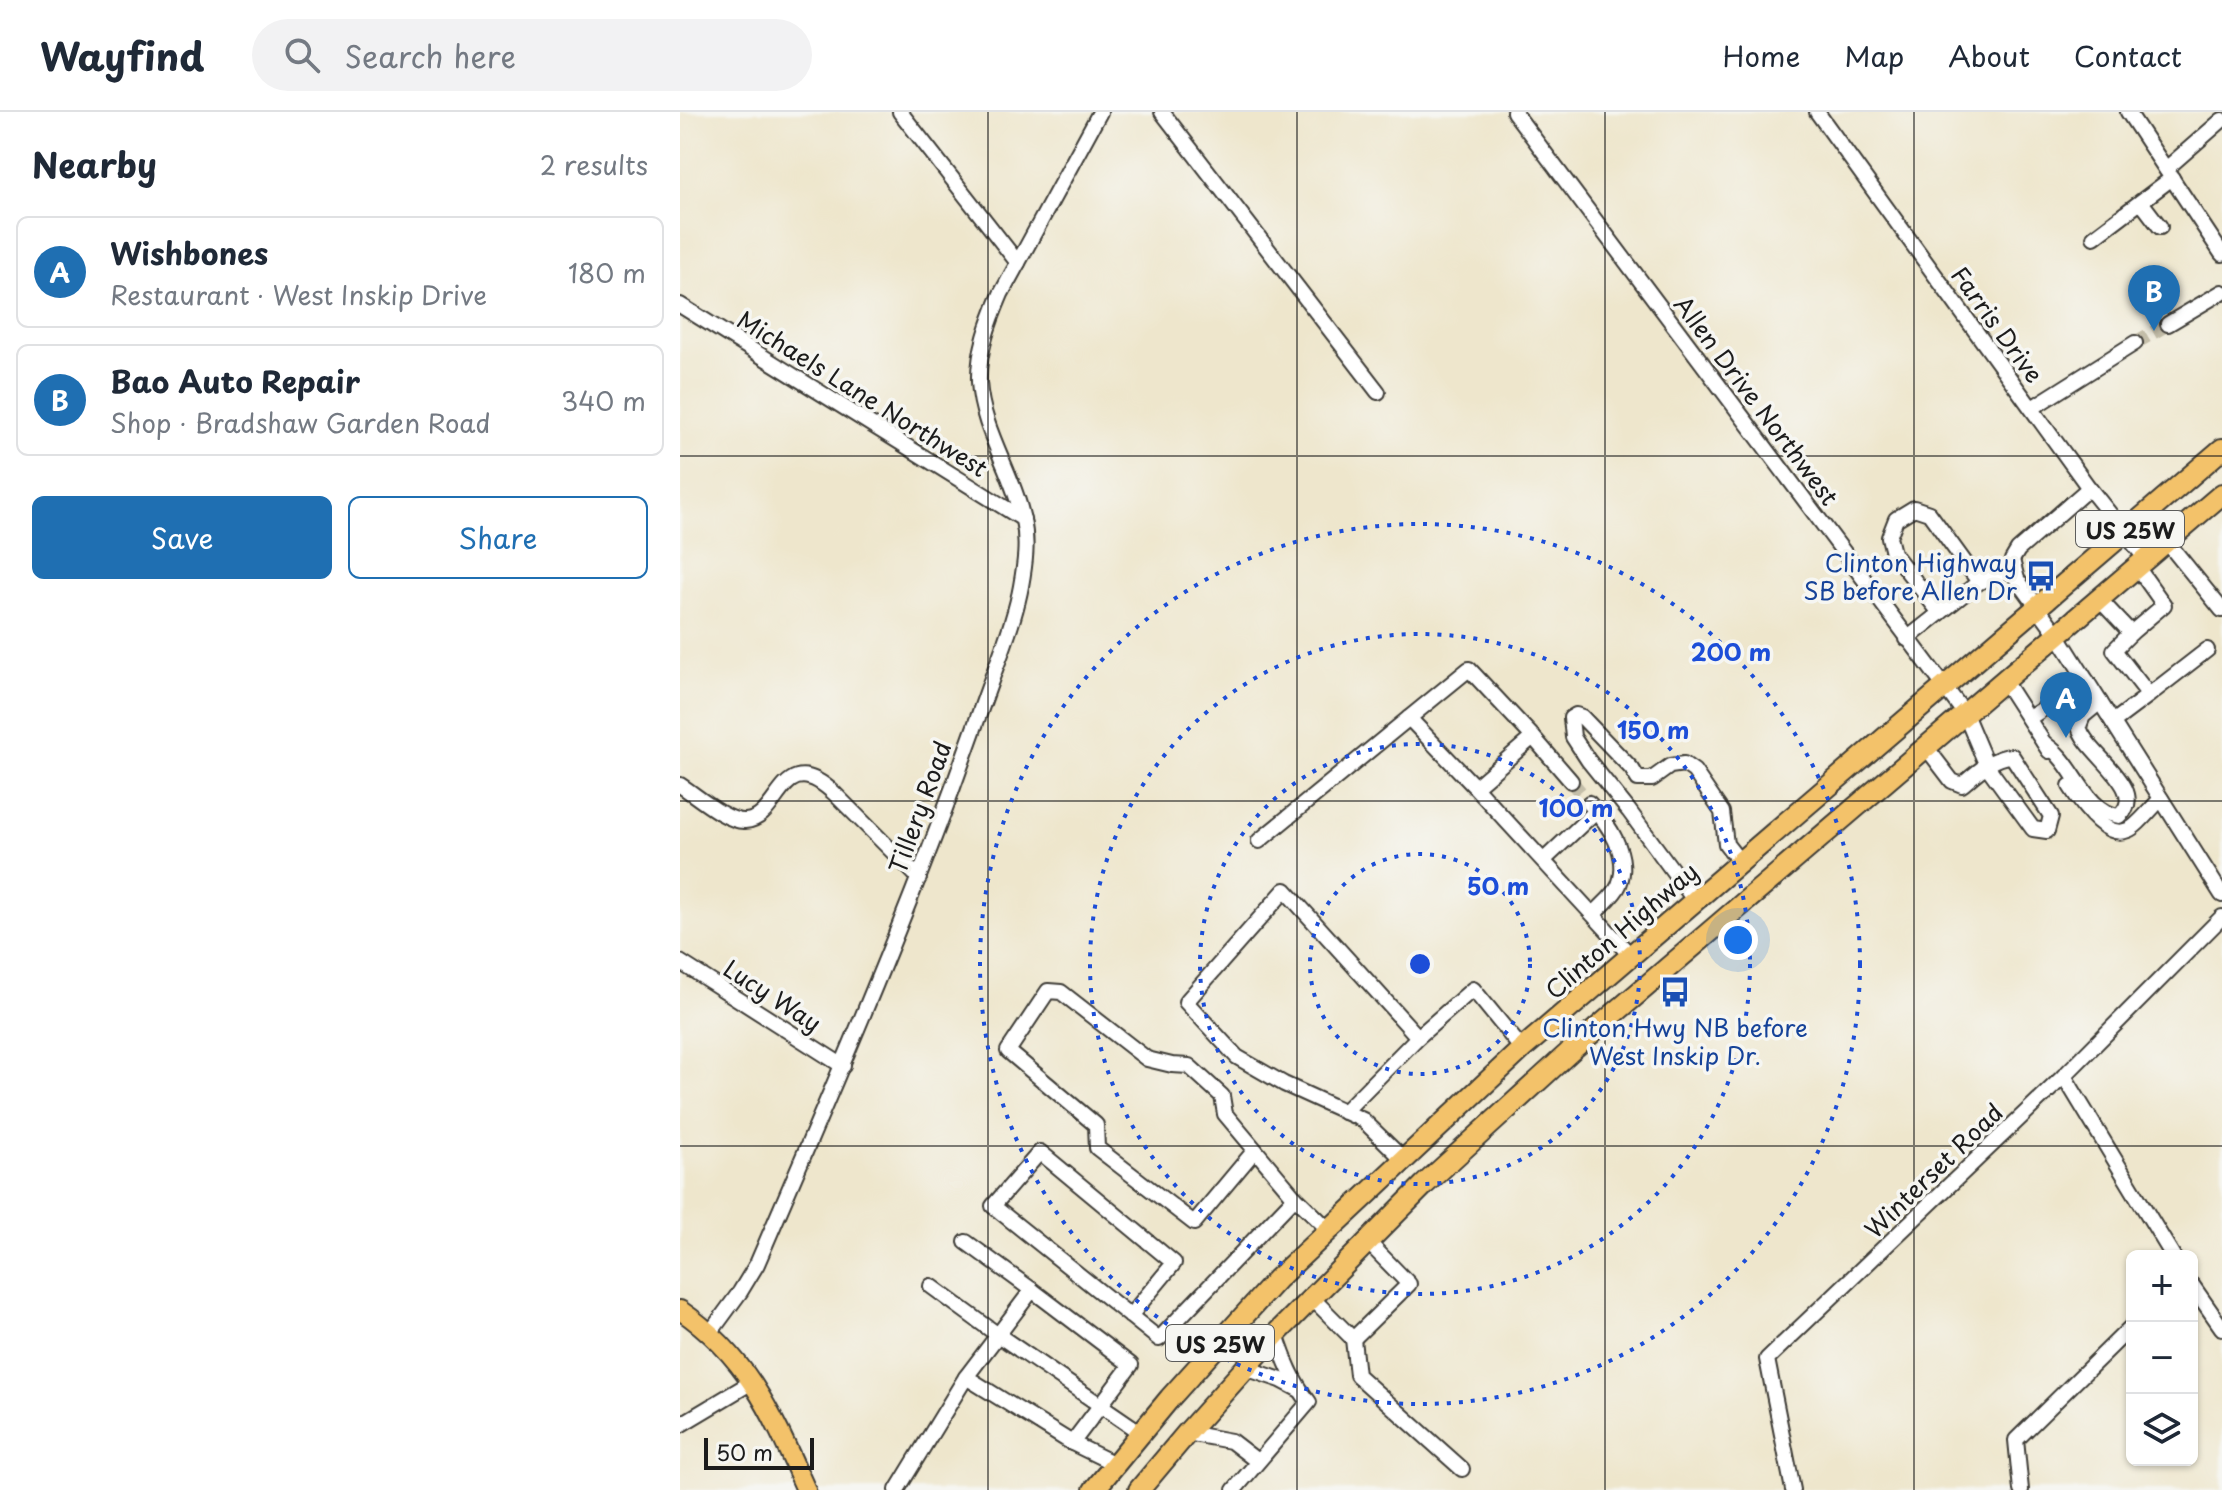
<!DOCTYPE html>
<html lang="en">
<head>
<meta charset="utf-8">
<style>
  body { margin:0; font-family:"Playpen Sans",sans-serif; background:#f2f2f3; color:#1f2937 }
  .controls { position:absolute; right:24px; bottom:24px; display:grid; overflow:hidden; border-radius:12px; box-shadow:0 2px 6px #0004 }
  .controls button { width:72px; height:72px; display:grid; place-items:center; padding:0; border:0; border-bottom:2px solid #e0e1e3; background:#fff; color:#1f2937; font:40px sans-serif }
  .scale { position:absolute; left:24px; bottom:20px; width:110px; box-sizing:border-box; padding-left:8px; border:4px solid #1c1c1c; border-top:0; font-size:22px; line-height:28px; white-space:nowrap; color:#1c1c1c; -webkit-text-stroke:6px #f6f6f2; paint-order:stroke }
  .you { position:absolute; left:1058px; top:828px; width:28px; height:28px; margin:-20px; border:6px solid #fff; border-radius:50%; background:#1a73e8; box-shadow:0 0 0 12px #1a73e833 }
  .badge { display:grid; place-items:center; width:52px; height:52px; border-radius:50%; background:#1f6fb2; color:#fff; font-size:26px; font-weight:700 }
  .pin { position:absolute; translate:-50% -66px; filter:drop-shadow(0 2px 4px #0008) }
  .pin::after { content:''; position:absolute; top:42px; width:28px; height:24px; background:inherit; clip-path:polygon(0 0,100% 0,50% 100%) }
  .list { margin:0; padding:0; list-style:none }
  h2 { display:flex; justify-content:space-between; align-items:center; height:104px; margin:0; padding:0 32px; font-size:34px }
  h2 small { font-size:26px; font-weight:400; color:#747a83 }
  .list li { display:grid; grid-template-columns:52px 1fr auto; gap:24px; align-items:center; box-sizing:border-box; height:112px; margin:0 16px 16px; padding:0 16px; border:2px solid #e0e1e3; border-radius:12px }
  .list b { display:block; font-size:30px; white-space:nowrap }
  .list p { margin:0; font-size:26px; white-space:nowrap; color:#747a83 }
  .list em { font-size:26px; font-style:normal; color:#747a83 }
  .actions { display:flex; gap:16px; padding:24px 32px }
  .actions a { flex:1; padding:18px 0; border:2px solid #1f6fb2; border-radius:12px; text-align:center; font-size:28px; color:#1f6fb2 }
  .actions .main { background:#1f6fb2; color:#fff }
  .icon { flex:none; width:44px; height:44px; fill:none; stroke:currentColor; stroke-width:2; stroke-linecap:round; stroke-linejoin:round }
  .map { position:relative; flex:none; width:1542px; height:1378px; overflow:hidden }
  header { display:flex; align-items:center; gap:48px; box-sizing:border-box; height:112px; padding:0 40px; background:#fff; border-bottom:2px solid #e0e1e3 }
  header strong { font-size:38px }
  nav { display:flex; gap:44px; margin-inline-start:auto; font-size:28px }
  .search { width:560px; height:72px; background:#f2f2f3; display:flex; align-items:center; gap:20px; box-sizing:border-box; padding:0 28px; border-radius:44px; color:#747a83; font-size:30px }
  main { display:flex }
  aside { flex:1; background:#fff }
  .map>svg:first-child { display:block }
</style>
</head>
<body>
<header>
<strong>Wayfind</strong>
<div class="search"><svg class="icon" aria-label="search" viewBox="0 0 24 24"><circle cx="10" cy="10" r="6"/><path d="M15 15l6 6"/></svg>Search here</div>
<nav><a>Home</a><a>Map</a><a>About</a><a>Contact</a></nav>
</header>
<main>
<aside>
<h2>Nearby<small>2 results</small></h2>
<ul class="list">
<li><span class="badge">A</span><div><b>Wishbones</b><p>Restaurant · West Inskip Drive</p></div><em>180 m</em></li>
<li><span class="badge">B</span><div><b>Bao Auto Repair</b><p>Shop · Bradshaw Garden Road</p></div><em>340 m</em></li>
</ul>
<div class="actions"><a class="main">Save</a><a>Share</a></div>
</aside>
<div class="map">
<svg width="1542" height="1378" viewBox="0 0 1542 1378">
  <rect width="100%" height="100%" fill="#f6f6f2"/>
  <filter id="ink" filterUnits="userSpaceOnUse"><feTurbulence type="fractalNoise" baseFrequency=".0125" numOctaves="2"/><feDisplacementMap in="SourceGraphic" scale="16" xChannelSelector="R" yChannelSelector="G"/><feConvolveMatrix kernelMatrix="1 2 1 2 8 2 1 2 1" color-interpolation-filters="sRGB"/></filter>
  <filter id="wash" filterUnits="userSpaceOnUse"><feTurbulence type="fractalNoise" baseFrequency=".006" numOctaves="4" result="noise"/><feDisplacementMap in="SourceGraphic" scale="32" xChannelSelector="R" yChannelSelector="G"/><feGaussianBlur stdDeviation="1.8" result="paint"/><feColorMatrix in="noise" values="0 0 0 0 0 0 0 0 0 0 0 0 0 0 0 0 0 1.4 0 .05"/><feComposite in="paint" operator="in"/></filter>
  <g filter="url(#wash)">
    <rect width="100%" height="100%" fill="#eee6cc"/>
  </g>
  <g filter="url(#ink)">
    <g fill="none" stroke-linecap="round" stroke-linejoin="round">
      <g stroke="#c4bea9" stroke-width="14" stroke-dasharray="14 7" stroke-linecap="butt">
        <polyline points="1455,231 1488,212"/>
        <polyline points="891,669 909,691"/>
      </g>
      <g stroke="#3c3a36" stroke-width="18">
        <g id="minor">
          <polyline points="220,0 338,151"/>
          <polyline points="482,0 698,280"/>
          <path d="M834,0L1285,602L1307,654L1353,717L1367,719L1371,704L1332,644C1314,644 1295,662 1282,673L1272,669L1246,635"/>
          <polyline points="1137,0 1409,376 1466,447"/>
          <polyline points="1448,0 1542,142"/>
          <polyline points="1486,57 1542,8"/>
          <polyline points="1461,90 1480,115"/>
          <polyline points="1414,125 1492,66"/>
          <polyline points="0,193 343,407"/>
          <polyline points="1488,212 1542,180"/>
          <polyline points="1352,296 1455,231"/>
          <polyline points="1409,376 1338,438 1332,448 1337,467 1377,522 1542,783"/>
          <polyline points="1487,430 1542,498"/>
          <polyline points="1419,487 1451,521 1484,493 1457,455"/>
          <polyline points="1260,501 1213,441 1209,425 1216,407 1234,396 1249,401 1299,470"/>
          <polyline points="1227,527 1299,470 1333,456"/>
          <polyline points="1324,569 1369,639"/>
          <polyline points="1469,583 1527,538"/>
          <polyline points="1349,606 1407,569"/>
          <polyline points="1433,610 1469,583 1434,538 1451,521"/>
          <polyline points="853,625 795,675 951,844"/>
          <path d="M1364,631C1369,635 1375,639 1379,644C1397,663 1410,701 1439,704C1471,677 1404,641 1399,614L1403,604L1420,590"/>
          <path d="M0,673C16,683 46,710 65,709C101,708 100,631 154,681L239,766"/>
          <path d="M1390,674C1400,690 1425,728 1448,718C1457,715 1472,695 1481,687"/>
          <polyline points="795,675 729,606 789,557 853,625 891,669"/>
          <path d="M909,691C928,711 951,743 939,773C935,783 922,793 914,802"/>
          <polyline points="579,729 729,606"/>
          <polyline points="864,748 916,699"/>
          <polyline points="1015,789 949,699 908,648 893,625 891,606 896,603 902,605 952,657 958,667 972,667 990,654 1004,652 1014,659 1042,700 1046,732 1060,750"/>
          <polyline points="0,850 163,954"/>
          <polyline points="1384,964 1493,1144"/>
          <polyline points="664,1000 738,925"/>
          <polyline points="575,1038 514,1111 417,1036 416,1013 328,939 368,879 381,880 467,947 492,953 509,954 542,984 545,1002 613,1083 649,1118"/>
          <polyline points="724,1048 683,1008 604,972 557,945 506,890 605,778 738,925 793,877 842,937"/>
          <polyline points="286,1130 352,1178"/>
          <polyline points="1512,1173 1542,1216"/>
          <polyline points="251,1174 318,1223 352,1178 451,1253 392,1331"/>
          <polyline points="631,1185 673,1227 729,1172 687,1129"/>
          <polyline points="450,1204 494,1151 360,1040 313,1094 479,1227 615,1085"/>
          <path d="M30,1221L60,1180L77,1152C145,994 213,837 273,675C287,635 302,595 316,555C326,529 336,502 341,474C345,452 348,430 343,408C333,360 302,319 299,270C298,239 309,210 321,182L420,0"/>
          <polyline points="673,1227 677,1263 782,1357"/>
          <polyline points="565,1256 601,1268 618,1277"/>
          <polyline points="0,1313 72,1270"/>
          <polyline points="507,1321 551,1329 577,1349"/>
          <polyline points="435,1352 392,1331 286,1265 318,1223 461,1321"/>
          <polyline points="217,1378 286,1265"/>
          <path d="M554,1378L629,1290C613,1270 604,1247 596,1222"/>
          <polyline points="1113,1378 1087,1247 1384,964 1542,805"/>
          <polyline points="1341,1378 1336,1328 1452,1214"/>
        </g>
      </g>
      <g stroke="#3c3a36" stroke-width="22">
        <path id="major" d="M0,1198C69,1245 93,1304 126,1378"/>
      </g>
      <g stroke="#3c3a36" stroke-width="24">
        <g id="highway">
          <polyline points="414,1378 490,1286 597,1167 842,937 1542,337"/>
          <polyline points="459,1378 507,1321 596,1222 744,1073 894,936 1542,382"/>
        </g>
      </g>
      <use href="#minor" stroke="#fff" stroke-width="14"/>
      <use href="#major" stroke="#f3c26a" stroke-width="18"/>
      <use href="#highway" stroke="#f3c26a" stroke-width="20"/>
    </g>
  </g>
  <path fill="none" stroke="#1c1c1c" stroke-width="2" stroke-opacity="0.55" d="M308,0V1378M617,0V1378M925,0V1378M1234,0V1378M0,344H1542M0,689H1542M0,1034H1542"/>
  <g fill="none" stroke="#1d4ed8" stroke-width="4" stroke-dasharray="4 8">
    <circle cx="740" cy="852" r="110"/>
    <circle cx="740" cy="852" r="220"/>
    <circle cx="740" cy="852" r="330"/>
    <circle cx="740" cy="852" r="440"/>
  </g>
  <defs>
    <g id="bus-bare" transform="scale(2.4)"><path d="M-5-6H5V4H4V6H2V4H-2V6H-4V4H-5ZM-3.5-4V0h7V-4ZM-3.5 1.2v1.5H-2V1.2ZM2 1.2v1.5H3.5V1.2Z" fill="#1a4fb4" stroke="#f6f6f2" stroke-width="2.5" paint-order="stroke"/></g>
  </defs>
  <g fill-rule="evenodd">
    <use href="#bus-bare" x="1361" y="464"/>
    <use href="#bus-bare" x="995" y="880"/>
  </g>
  <g text-anchor="middle" dominant-baseline="central" stroke-width="7" stroke-linejoin="round" paint-order="stroke">
    <g fill="#f6f6f2" stroke="#5d5d5c" stroke-width="2">
      <rect x="1396" y="399" width="108" height="36" rx="6"/>
      <rect x="486" y="1213" width="108" height="36" rx="6"/>
    </g>
    <g font-size="22" font-weight="bold" fill="#1c1c1c">
      <text x="1450" y="417">US 25W</text>
      <text x="540" y="1231">US 25W</text>
    </g>
    <g font-size="24" fill="#1c1c1c" stroke="#f6f6f2">
      <text transform="translate(1318 212) rotate(54)">Farris Drive</text>
      <text transform="translate(183 281) rotate(32)">Michaels Lane Northwest</text>
      <text transform="translate(1077 288) rotate(53)">Allen Drive Northwest</text>
      <text transform="translate(239 695) rotate(-70)">Tillery Road</text>
      <text transform="translate(941 818) rotate(-41)">Clinton Highway</text>
      <text transform="translate(93 883) rotate(33)">Lucy Way</text>
      <text transform="translate(1253 1058) rotate(-44)">Winterset Road</text>
    </g>
    <g font-size="24" fill="#164399" stroke="#f6f6f2" text-anchor="end">
      <text x="1337" y="450">Clinton Highway<tspan x="1337" dy="28">SB before Allen Dr</tspan></text>
      <text x="995" y="915" text-anchor="middle">Clinton Hwy NB before<tspan x="995" dy="28">West Inskip Dr.</tspan></text>
    </g>
  </g>
  <circle cx="740" cy="852" r="12" fill="#1d4ed8" stroke="#f6f6f2" stroke-width="4"/>
  <g font-size="24" text-anchor="middle" font-weight="bold" fill="#1d4ed8" stroke="#f6f6f2" stroke-width="7" stroke-linejoin="round" paint-order="stroke">
    <text x="1051" y="549">200 m</text>
    <text x="973" y="627">150 m</text>
    <text x="896" y="705">100 m</text>
    <text x="818" y="783">50 m</text>
  </g>
</svg>
<div class="controls">
<button>+</button>
<button>−</button>
<button><svg class="icon" aria-label="layers" viewBox="0 0 24 24"><path d="M12 4l9 5-9 5-9-5zM3 14l9 5 9-5"/></svg></button>
</div>
<div class="scale">50 m</div>
<div class="you"></div>
<div class="pin badge" style="left:1386px;top:626px">A</div>
<div class="pin badge" style="left:1474px;top:219px">B</div>
</div>
</main>
</body>
</html>
